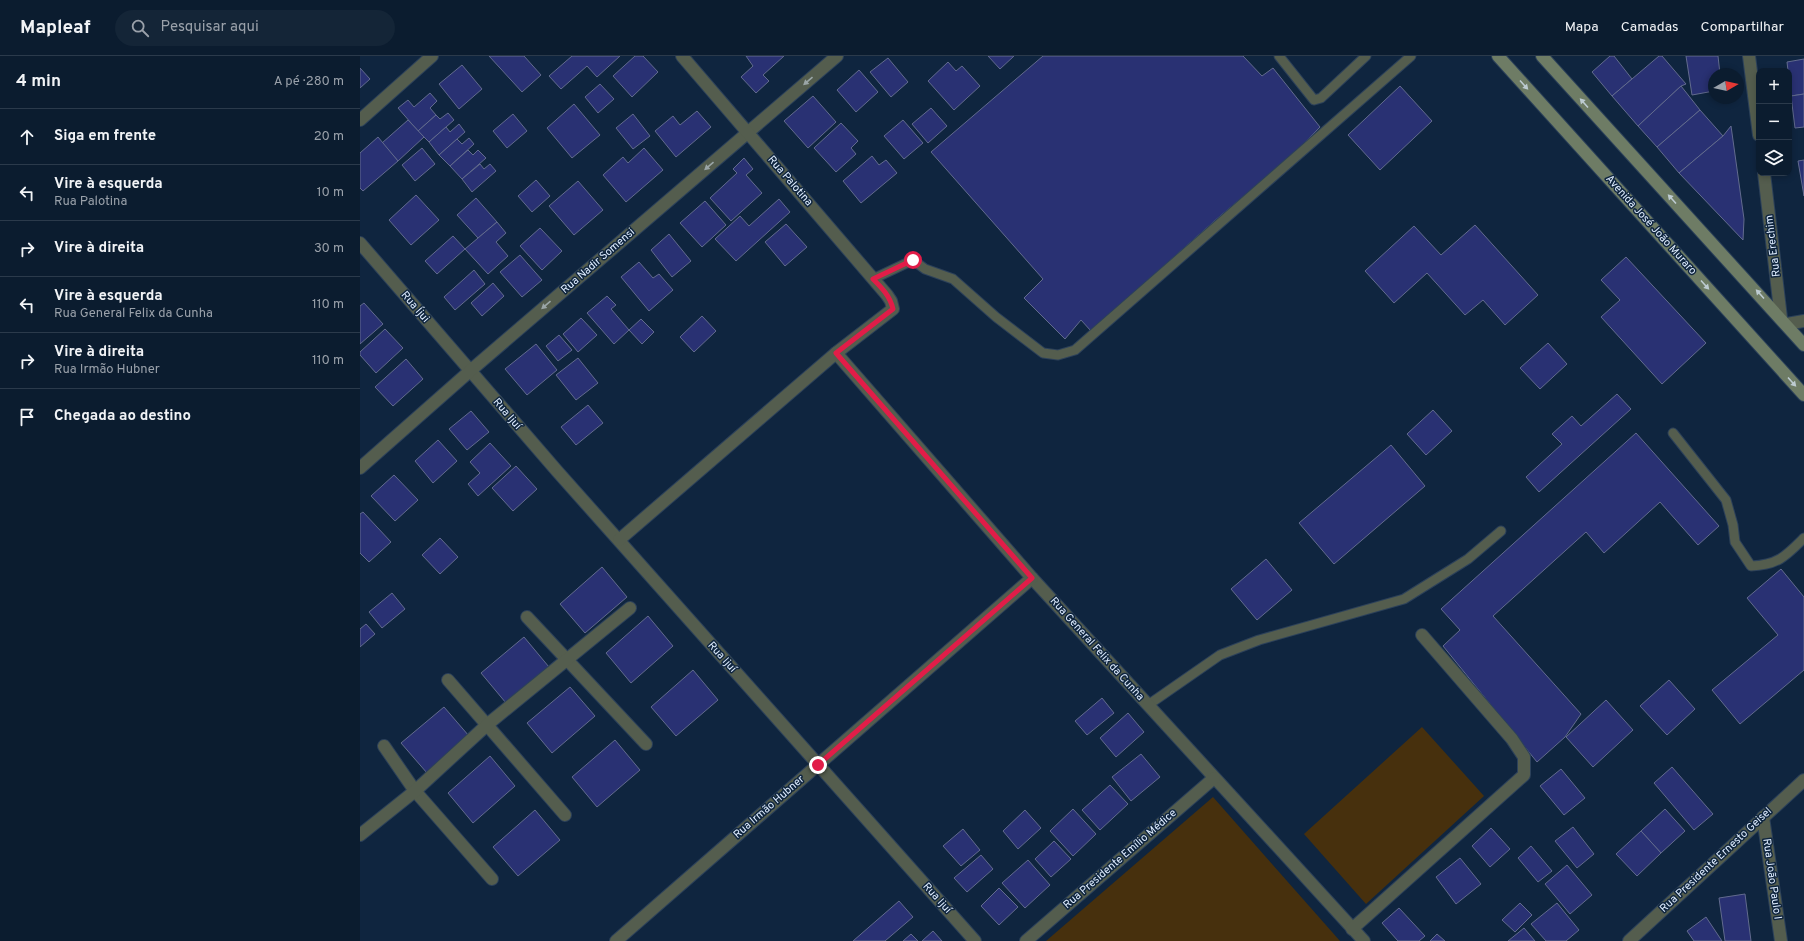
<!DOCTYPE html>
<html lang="pt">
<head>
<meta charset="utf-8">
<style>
  body { margin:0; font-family:Overpass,sans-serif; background:#142537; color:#f1f3f6 }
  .controls { position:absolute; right:12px; top:12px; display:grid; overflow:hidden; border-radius:8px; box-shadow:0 2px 6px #0003 }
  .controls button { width:36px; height:36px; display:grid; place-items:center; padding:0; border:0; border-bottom:1px solid #2b3a4b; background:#0b1c2f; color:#f1f3f6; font:20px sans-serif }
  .compass { position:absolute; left:1348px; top:12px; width:36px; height:36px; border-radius:50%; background:#0b1c2f; box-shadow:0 2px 6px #0003; rotate:81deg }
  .stop { position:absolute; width:12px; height:12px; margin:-9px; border:3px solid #e11d48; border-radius:50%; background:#fff }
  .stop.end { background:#e11d48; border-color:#fff; box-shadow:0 1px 4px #0008 }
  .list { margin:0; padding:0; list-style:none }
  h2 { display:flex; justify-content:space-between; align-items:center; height:52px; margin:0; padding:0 16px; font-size:17px }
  h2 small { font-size:13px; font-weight:400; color:#9aa1aa }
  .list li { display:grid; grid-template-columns:26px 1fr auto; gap:12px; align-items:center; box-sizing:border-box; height:56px; padding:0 16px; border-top:1px solid #2b3a4b }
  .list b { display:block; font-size:15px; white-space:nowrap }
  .list p { margin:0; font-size:13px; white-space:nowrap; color:#9aa1aa }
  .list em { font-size:13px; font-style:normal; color:#9aa1aa }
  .icon { flex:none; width:22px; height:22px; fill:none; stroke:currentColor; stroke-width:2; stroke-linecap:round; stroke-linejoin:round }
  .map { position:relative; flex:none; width:1444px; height:885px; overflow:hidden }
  header { display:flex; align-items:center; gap:24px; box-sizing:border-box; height:56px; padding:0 20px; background:#0b1c2f; border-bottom:1px solid #2b3a4b }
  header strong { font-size:19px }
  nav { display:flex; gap:22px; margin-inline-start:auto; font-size:14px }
  .search { width:280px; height:36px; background:#142537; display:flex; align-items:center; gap:10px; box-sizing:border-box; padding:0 14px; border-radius:22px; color:#9aa1aa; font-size:15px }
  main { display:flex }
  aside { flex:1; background:#0b1c2f }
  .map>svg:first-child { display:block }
</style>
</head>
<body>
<header>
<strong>Mapleaf</strong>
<div class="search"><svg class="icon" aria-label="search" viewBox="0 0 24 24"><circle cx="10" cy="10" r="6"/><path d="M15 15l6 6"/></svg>Pesquisar aqui</div>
<nav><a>Mapa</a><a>Camadas</a><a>Compartilhar</a></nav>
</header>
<main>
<aside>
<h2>4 min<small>A pé · 280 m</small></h2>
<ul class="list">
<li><svg class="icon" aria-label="ahead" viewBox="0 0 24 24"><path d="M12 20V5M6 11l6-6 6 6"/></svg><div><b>Siga em frente</b></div><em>20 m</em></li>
<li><svg class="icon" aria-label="left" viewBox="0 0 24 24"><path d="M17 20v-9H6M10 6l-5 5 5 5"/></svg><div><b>Vire à esquerda</b><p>Rua Palotina</p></div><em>10 m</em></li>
<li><svg class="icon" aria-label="right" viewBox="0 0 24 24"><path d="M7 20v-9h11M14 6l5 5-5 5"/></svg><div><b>Vire à direita</b></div><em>30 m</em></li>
<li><svg class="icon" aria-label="left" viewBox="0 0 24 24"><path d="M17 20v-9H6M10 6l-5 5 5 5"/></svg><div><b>Vire à esquerda</b><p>Rua General Felix da Cunha</p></div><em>110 m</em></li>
<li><svg class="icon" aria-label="right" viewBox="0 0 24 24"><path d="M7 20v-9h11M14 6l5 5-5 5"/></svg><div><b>Vire à direita</b><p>Rua Irmão Hubner</p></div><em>110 m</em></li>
<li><svg class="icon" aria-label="arrive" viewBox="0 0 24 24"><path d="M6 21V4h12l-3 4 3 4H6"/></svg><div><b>Chegada ao destino</b></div></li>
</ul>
</aside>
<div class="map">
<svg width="1444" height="885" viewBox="0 0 1444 885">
  <rect width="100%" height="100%" fill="#0f253f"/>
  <g fill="#47300d">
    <polygon points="1062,671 1124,740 1006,848 944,778"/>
    <polygon points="853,741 980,885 686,885"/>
  </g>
  <g fill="#293173" stroke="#626b8e">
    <polygon points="129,0 164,0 181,19 162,36"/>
    <polygon points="212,0 260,0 237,21 227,10 201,33 189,20"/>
    <polygon points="275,0 283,0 298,16 272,41 253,20"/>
    <polygon points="386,0 424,0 403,19 409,25 396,37 381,21 393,10"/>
    <polygon points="628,0 654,0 640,13"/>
    <polygon points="683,0 883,0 902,20 913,12 960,71 932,100 859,161 731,275 721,264 705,283 664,242 683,223 571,96"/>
    <polygon points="1250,0 1254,0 1272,23 1252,40 1232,16"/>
    <polygon points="1299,0 1302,0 1326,28 1321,30 1278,70 1252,40"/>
    <polygon points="1326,0 1358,0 1360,18 1354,18 1354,35 1332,39"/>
    <polygon points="528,2 548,26 531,41 510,16"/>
    <polygon points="1444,3 1444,38 1431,40 1427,6"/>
    <polygon points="588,6 596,15 602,10 620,30 594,54 568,25"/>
    <polygon points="102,9 122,33 99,53 79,28"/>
    <polygon points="0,12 10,23 0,32"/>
    <polygon points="499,14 518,36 496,56 477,34"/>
    <polygon points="240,28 254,43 238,57 225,41"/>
    <polygon points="1040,30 1072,65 1020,114 988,79"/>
    <polygon points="1321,30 1340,54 1297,91 1278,70"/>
    <polygon points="70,37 77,45 70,52 76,59 58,75 38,52 48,44 54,51"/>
    <polygon points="1444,38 1444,71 1435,72 1431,40"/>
    <polygon points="453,40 476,66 448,92 424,65"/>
    <polygon points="214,48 240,79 212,102 187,72"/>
    <polygon points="571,52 587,70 568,87 552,68"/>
    <polygon points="1340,54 1363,80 1319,117 1297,91"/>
    <polygon points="337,55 351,71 316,101 295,75 313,60 320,69"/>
    <polygon points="88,57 94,64 69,86 58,75 76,59 80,63"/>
    <polygon points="153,58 167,75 147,92 133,75"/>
    <polygon points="273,58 290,80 273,93 256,72"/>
    <polygon points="48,64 64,81 38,105 22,87"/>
    <polygon points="543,64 563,87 544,103 524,80"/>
    <polygon points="481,67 498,85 491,92 496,98 476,116 454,92"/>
    <polygon points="99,68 105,76 79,99 69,86 86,71 90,76"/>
    <polygon points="1371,70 1384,163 1383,184 1319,117 1363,80"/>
    <polygon points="18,81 38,105 3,135 0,132 0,97"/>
    <polygon points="109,82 114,88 90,110 79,99 97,83 102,88"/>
    <polygon points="62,92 75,108 55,125 42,109"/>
    <polygon points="284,92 303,114 266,146 243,119 263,101 268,107"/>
    <polygon points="108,94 113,99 118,94 126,102 102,123 90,110"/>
    <polygon points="512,100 519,109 526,104 537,117 501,147 483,125"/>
    <polygon points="384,102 393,113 386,119 402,137 371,165 350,142 377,117 373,113"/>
    <polygon points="1444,104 1444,140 1438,105"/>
    <polygon points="120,108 124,113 130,108 136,115 112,136 102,123"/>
    <polygon points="176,124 190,140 172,156 158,140"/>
    <polygon points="218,125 243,154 214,179 189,150"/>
    <polygon points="56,139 79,164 51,189 29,164"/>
    <polygon points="116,142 137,166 118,182 97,159"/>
    <polygon points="419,143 430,156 376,205 355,183 380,160 389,170"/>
    <polygon points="345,145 366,169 342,191 320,167"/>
    <polygon points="137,166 146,177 136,186 148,200 128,218 105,193"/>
    <polygon points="426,168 447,191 425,210 405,186"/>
    <polygon points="1115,169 1178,239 1145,269 1123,244 1105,259 1067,217 1034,247 1005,215 1054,170 1081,199"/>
    <polygon points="180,172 202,195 182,214 160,190"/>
    <polygon points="309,178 331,205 312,221 291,194"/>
    <polygon points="93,180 105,193 77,218 65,205"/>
    <polygon points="160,199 182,224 162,241 140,216"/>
    <polygon points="1266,201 1346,287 1302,328 1241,261 1260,244 1241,224"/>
    <polygon points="279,206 293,222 299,218 313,234 289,255 261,221"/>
    <polygon points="114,214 125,228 95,254 84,241"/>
    <polygon points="133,227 144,240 122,260 111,247"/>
    <polygon points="247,240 256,249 251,253 269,274 254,288 227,257"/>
    <polygon points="4,247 23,268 0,288 0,250"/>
    <polygon points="342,260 356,275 334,296 320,281"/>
    <polygon points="221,262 237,279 218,296 203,278"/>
    <polygon points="281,263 294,276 282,288 269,274"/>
    <polygon points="25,273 43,292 16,317 0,299 0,296"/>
    <polygon points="199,279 212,294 198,305 186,290"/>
    <polygon points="1188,287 1207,308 1180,333 1160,312"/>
    <polygon points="176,288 197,314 167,339 145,313"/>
    <polygon points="218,302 238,327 216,344 196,319"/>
    <polygon points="46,303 63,323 33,350 15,331"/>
    <polygon points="1257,338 1271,353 1179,436 1166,421 1202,388 1192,378 1212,360 1221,370"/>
    <polygon points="228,349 243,367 216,389 201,371"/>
    <polygon points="1073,354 1092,375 1066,399 1047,378"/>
    <polygon points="111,355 129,376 107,394 89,373"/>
    <polygon points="1276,377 1359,470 1338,489 1300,446 1244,497 1226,476 1133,560 1221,658 1205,681 1177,706 1083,590 1100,574 1081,553"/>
    <polygon points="78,384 97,405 73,427 55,405"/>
    <polygon points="130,387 151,410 118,440 108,428 120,417 110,406"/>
    <polygon points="1031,389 1065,430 974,508 939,467"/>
    <polygon points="156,410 177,433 153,455 132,432"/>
    <polygon points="34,419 58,444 35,465 11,440"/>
    <polygon points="3,456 31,486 9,506 0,497 0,458"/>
    <polygon points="80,482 98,501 80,518 62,499"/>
    <polygon points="906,503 932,534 897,564 871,533"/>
    <polygon points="242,511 267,541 225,577 200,548"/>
    <polygon points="1421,513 1444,541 1444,614 1380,668 1352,634 1418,579 1387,542"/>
    <polygon points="32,537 45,553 22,572 9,556"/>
    <polygon points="288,560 313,590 271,627 246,597"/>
    <polygon points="6,568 15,578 0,591 0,573"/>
    <polygon points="164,581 189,611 146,647 121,617"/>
    <polygon points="333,614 358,644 316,680 291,651"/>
    <polygon points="1309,624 1335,653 1307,679 1280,650"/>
    <polygon points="210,631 235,660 192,697 167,667"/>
    <polygon points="742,642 754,657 727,679 715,665"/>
    <polygon points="1246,644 1273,674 1233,711 1206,681"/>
    <polygon points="84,651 109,680 67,717 41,687"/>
    <polygon points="768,657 784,676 756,701 740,682"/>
    <polygon points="255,684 280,714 237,751 212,721"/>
    <polygon points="781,698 800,721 771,745 752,721"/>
    <polygon points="130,700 155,730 113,767 88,737"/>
    <polygon points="1312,711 1353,758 1334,774 1294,727"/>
    <polygon points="1201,713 1225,742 1204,759 1180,730"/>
    <polygon points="750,729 768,748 740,774 722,754"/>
    <polygon points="713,753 736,778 713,800 690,775"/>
    <polygon points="1305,753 1325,775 1301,797 1281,775"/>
    <polygon points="175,754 200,784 158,820 133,791"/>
    <polygon points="665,754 681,772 658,793 643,775"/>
    <polygon points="1213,771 1234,798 1217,812 1195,785"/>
    <polygon points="1131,772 1150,793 1130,811 1112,790"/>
    <polygon points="603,773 620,794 601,810 583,790"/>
    <polygon points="1281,775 1301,797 1277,820 1256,798"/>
    <polygon points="694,785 711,803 691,821 675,803"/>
    <polygon points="1171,790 1192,815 1178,826 1158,802"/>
    <polygon points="621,799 633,813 607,836 594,822"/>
    <polygon points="1100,802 1121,828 1096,848 1076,821"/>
    <polygon points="668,804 690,829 665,852 642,827"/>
    <polygon points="1207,809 1232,839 1210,858 1185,828"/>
    <polygon points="639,832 658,851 639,869 621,850"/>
    <polygon points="1385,838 1391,885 1365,885 1359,842"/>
    <polygon points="539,845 553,861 525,885 493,885"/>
    <polygon points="1160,847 1172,859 1155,876 1142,864"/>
    <polygon points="1197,847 1219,874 1206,885 1186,885 1171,868"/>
    <polygon points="1039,852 1065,880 1059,885 1038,885 1022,867"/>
    <polygon points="1346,861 1362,885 1334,885 1327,875"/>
    <polygon points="1164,872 1175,885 1148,885"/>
    <polygon points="573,875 582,885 562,885"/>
    <polygon points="551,878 558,885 543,885"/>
    <polygon points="1077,878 1085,885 1070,885"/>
  </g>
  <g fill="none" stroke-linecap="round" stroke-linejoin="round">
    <g stroke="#2c415a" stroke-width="11">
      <g id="lane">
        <polyline points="919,0 954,44 961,42 1006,0"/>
        <polyline points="513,223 553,204 565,213 593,223 636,261 683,297 698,299 715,294 1051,0"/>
        <path d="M1313,377L1366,444L1373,469L1375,486L1391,510C1418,509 1426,500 1444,482"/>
        <polyline points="788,649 860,599 899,584 1044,543 1108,503 1141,475"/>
      </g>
    </g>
    <g stroke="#2c415a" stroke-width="14">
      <g id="street">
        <polyline points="1389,0 1399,79"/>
        <polyline points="0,64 72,0"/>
        <polyline points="1404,117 1421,262"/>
        <polyline points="0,187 197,415 615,885"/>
        <polyline points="1427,268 1444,265"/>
        <polyline points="476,297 672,522 1004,885"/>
        <polyline points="0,412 110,315 477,0"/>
        <polyline points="259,484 476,297 533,253 531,245 527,239 322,0"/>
        <polyline points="167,561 286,688"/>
        <polyline points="88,624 205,759"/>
        <polyline points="24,690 55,735 132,823"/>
        <polyline points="1403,761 1421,885"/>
        <polyline points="0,779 55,735 128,668 270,552"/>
        <polyline points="992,873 1164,719 1164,701 1152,683 1062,579"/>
        <polyline points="256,885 672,522"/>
        <polyline points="666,885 854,722"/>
        <polyline points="1269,885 1444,724"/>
      </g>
    </g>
    <g stroke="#2c415a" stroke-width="14">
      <g id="secondary">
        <polyline points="1138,0 1444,339"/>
        <polyline points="1182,0 1444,289"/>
      </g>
    </g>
    <use href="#lane" stroke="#545d4e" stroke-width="9"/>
    <use href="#street" stroke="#545d4e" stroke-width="12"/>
    <use href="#secondary" stroke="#6e7c65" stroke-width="12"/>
  </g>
  <defs><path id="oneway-solid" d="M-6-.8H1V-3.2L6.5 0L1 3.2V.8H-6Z"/></defs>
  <g fill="#9aa5a6">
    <use href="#oneway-solid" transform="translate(448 25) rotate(139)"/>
    <use href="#oneway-solid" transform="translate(349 110) rotate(139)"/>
    <use href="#oneway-solid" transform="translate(186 249) rotate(139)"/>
  </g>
  <g fill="#bdcbd1">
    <use href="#oneway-solid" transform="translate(1164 29) rotate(48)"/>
    <use href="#oneway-solid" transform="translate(1224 47) rotate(-132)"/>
    <use href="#oneway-solid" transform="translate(1312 143) rotate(-132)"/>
    <use href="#oneway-solid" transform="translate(1345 229) rotate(48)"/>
    <use href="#oneway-solid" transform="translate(1400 238) rotate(-132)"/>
    <use href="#oneway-solid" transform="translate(1432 326) rotate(48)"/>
  </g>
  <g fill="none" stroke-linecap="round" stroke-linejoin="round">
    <path stroke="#e11d48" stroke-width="5" d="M458,709L672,522L476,297L533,253C530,240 522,232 513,223L553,204"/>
  </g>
  <g text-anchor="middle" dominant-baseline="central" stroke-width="3" stroke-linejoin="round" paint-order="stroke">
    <g font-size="11" fill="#dfedff" stroke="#0f253f">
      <text transform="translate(430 125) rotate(49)">Rua Palotina</text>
      <text transform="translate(1291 169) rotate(48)">Avenida José João Muraro</text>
      <text transform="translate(1413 190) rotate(-97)">Rua Erechim</text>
      <text transform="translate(238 205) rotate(-41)">Rua Nadir Somensi</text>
      <text transform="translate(55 251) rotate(49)">Rua Íjui</text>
      <text transform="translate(147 358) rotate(49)">Rua Ijuí</text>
      <text transform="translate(737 593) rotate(48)">Rua General Felix da Cunha</text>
      <text transform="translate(362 601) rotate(48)">Rua Ijuí</text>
      <text transform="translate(409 751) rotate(-41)">Rua Irmão Hubner</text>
      <text transform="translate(760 803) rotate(-41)">Rua Presidente Emílio Médice</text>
      <text transform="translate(1356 804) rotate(-43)">Rua Presidente Ernesto Geisel</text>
      <text transform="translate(1412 823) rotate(82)">Rua João Paulo I</text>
      <text transform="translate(577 842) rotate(48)">Rua Ijuí</text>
    </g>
  </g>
</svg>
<div class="controls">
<button>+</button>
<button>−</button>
<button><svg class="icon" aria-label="layers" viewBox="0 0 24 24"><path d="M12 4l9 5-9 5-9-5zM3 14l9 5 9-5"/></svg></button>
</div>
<svg class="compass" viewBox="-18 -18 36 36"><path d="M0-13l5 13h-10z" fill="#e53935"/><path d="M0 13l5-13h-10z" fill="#9aa1aa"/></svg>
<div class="stop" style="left:553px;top:204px"></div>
<div class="stop end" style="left:458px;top:709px"></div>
</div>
</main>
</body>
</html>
